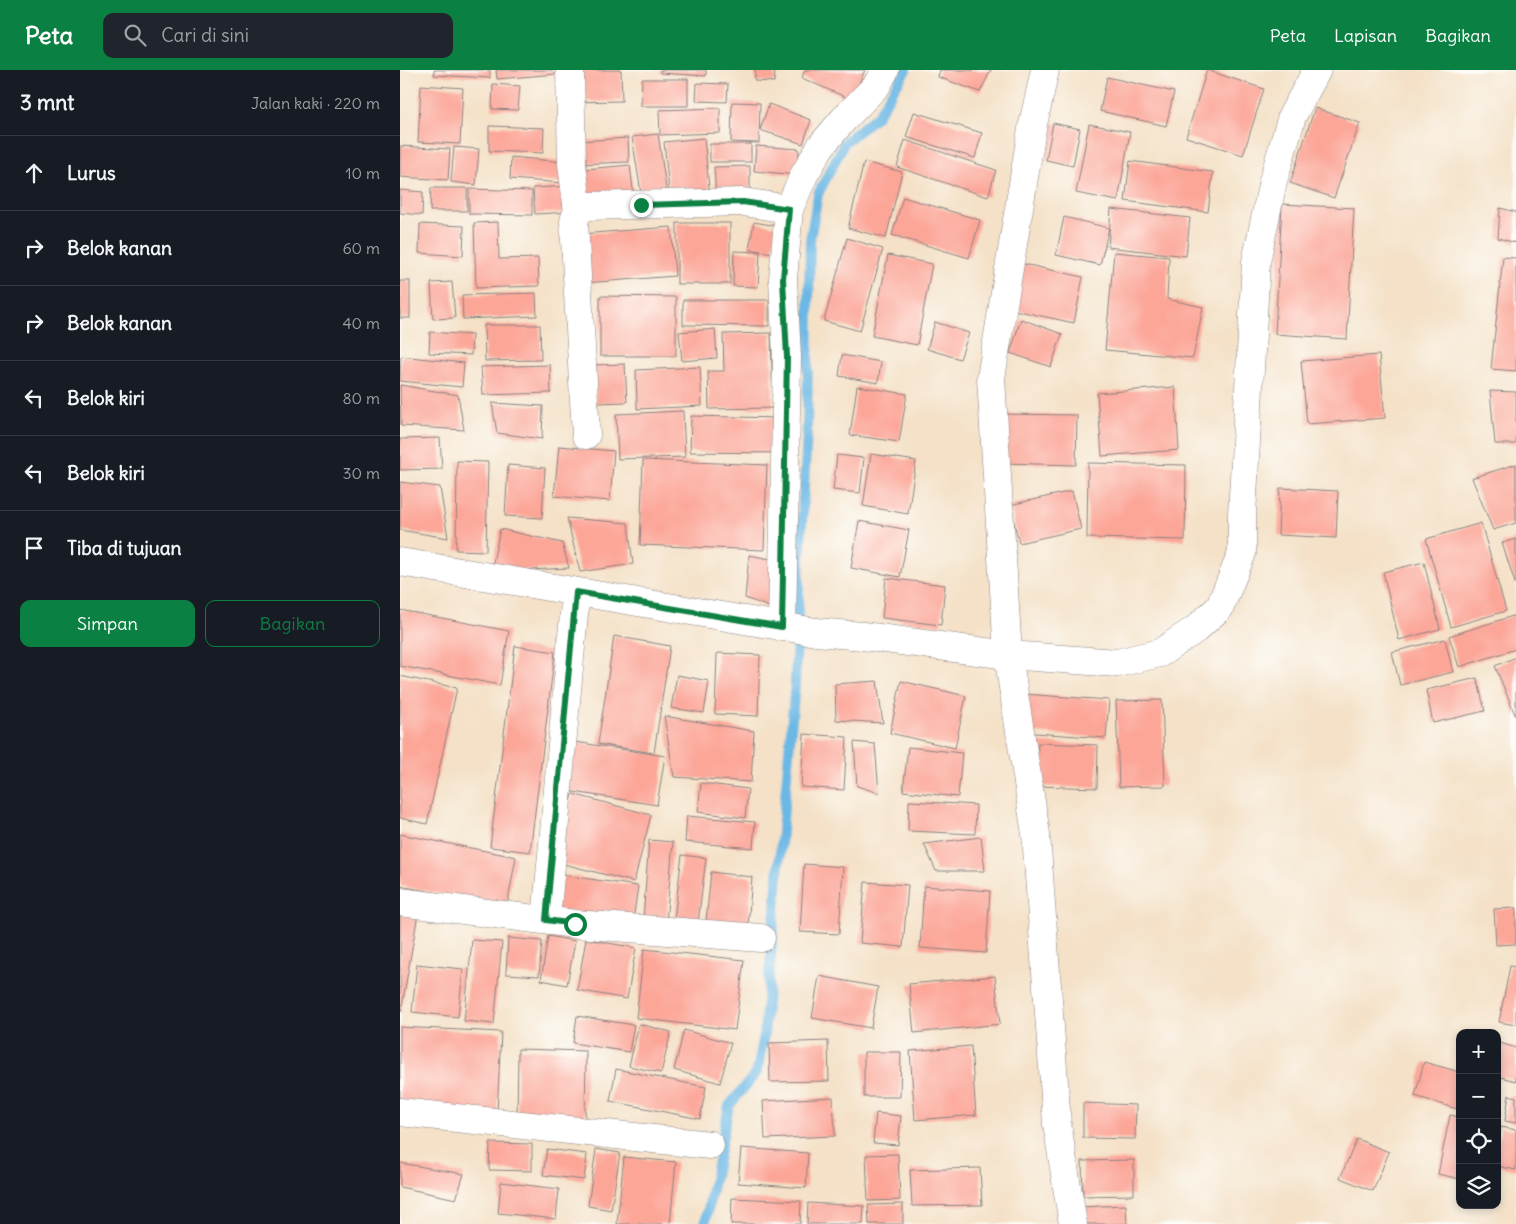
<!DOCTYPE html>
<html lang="id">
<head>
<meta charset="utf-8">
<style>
  body { margin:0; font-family:Delius,sans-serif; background:#20242c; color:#f1f3f6 }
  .controls { position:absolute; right:15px; bottom:15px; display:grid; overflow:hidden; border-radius:10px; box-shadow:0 2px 8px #0003 }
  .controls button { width:45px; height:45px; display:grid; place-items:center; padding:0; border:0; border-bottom:1px solid #363941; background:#171b24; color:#f1f3f6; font:25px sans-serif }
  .stop { position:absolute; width:15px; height:15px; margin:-11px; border:4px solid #0b8043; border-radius:50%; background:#fff }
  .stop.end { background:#0b8043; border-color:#fff; box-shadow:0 1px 5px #0008 }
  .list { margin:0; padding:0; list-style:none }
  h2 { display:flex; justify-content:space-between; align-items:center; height:65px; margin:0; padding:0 20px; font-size:21px }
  h2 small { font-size:16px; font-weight:400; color:#9ea1a6 }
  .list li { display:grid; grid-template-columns:32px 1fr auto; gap:15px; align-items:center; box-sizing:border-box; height:75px; padding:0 20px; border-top:1px solid #363941 }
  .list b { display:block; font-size:19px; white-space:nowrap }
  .list em { font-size:16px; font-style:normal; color:#9ea1a6 }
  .actions { display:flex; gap:10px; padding:15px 20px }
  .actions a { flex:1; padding:11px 0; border:1px solid #0b8043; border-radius:10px; text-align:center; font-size:18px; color:#0b8043 }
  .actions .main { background:#0b8043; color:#fff }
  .icon { flex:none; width:28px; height:28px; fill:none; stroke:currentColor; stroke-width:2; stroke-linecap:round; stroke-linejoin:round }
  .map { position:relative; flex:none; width:1116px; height:1154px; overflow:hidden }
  header { display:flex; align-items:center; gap:30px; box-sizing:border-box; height:70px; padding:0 25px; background:#0b8043; color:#fff }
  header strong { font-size:24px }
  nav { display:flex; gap:28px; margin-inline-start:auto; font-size:18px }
  .search { width:350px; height:45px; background:#20242c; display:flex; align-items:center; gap:12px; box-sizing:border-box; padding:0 18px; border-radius:10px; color:#9ea1a6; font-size:19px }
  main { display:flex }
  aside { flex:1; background:#171b24 }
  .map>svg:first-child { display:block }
</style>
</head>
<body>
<header>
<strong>Peta</strong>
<div class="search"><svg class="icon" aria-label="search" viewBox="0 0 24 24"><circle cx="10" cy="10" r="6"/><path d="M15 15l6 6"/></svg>Cari di sini</div>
<nav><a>Peta</a><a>Lapisan</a><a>Bagikan</a></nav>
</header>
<main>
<aside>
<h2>3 mnt<small>Jalan kaki · 220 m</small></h2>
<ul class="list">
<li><svg class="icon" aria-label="ahead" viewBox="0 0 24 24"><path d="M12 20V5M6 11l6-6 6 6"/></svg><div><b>Lurus</b></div><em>10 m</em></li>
<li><svg class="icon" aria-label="right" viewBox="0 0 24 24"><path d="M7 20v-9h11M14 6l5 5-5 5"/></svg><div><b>Belok kanan</b></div><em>60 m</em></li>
<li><svg class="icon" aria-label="right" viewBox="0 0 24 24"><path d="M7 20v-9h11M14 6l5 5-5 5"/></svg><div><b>Belok kanan</b></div><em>40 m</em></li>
<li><svg class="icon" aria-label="left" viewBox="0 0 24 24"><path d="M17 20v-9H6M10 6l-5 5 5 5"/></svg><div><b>Belok kiri</b></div><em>80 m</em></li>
<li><svg class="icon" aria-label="left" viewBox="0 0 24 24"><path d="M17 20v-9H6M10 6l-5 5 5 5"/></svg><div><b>Belok kiri</b></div><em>30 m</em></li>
<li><svg class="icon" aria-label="arrive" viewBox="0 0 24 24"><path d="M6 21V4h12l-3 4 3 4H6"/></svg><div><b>Tiba di tujuan</b></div></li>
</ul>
<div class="actions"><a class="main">Simpan</a><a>Bagikan</a></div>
</aside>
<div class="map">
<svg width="1116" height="1154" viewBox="0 0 1116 1154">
  <rect width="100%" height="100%" fill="#fdfcf7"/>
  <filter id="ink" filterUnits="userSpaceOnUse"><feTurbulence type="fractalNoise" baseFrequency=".02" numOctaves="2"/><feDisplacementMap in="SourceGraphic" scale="10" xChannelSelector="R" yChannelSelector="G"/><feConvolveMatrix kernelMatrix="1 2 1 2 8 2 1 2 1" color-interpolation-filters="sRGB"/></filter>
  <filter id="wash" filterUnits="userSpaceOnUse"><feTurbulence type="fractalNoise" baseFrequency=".0096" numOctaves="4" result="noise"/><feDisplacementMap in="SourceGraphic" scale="20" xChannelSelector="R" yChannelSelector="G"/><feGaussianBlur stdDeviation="1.12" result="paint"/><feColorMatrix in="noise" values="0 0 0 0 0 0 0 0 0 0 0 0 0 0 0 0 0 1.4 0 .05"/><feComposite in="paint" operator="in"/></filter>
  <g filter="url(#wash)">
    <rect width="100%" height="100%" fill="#f4e1c7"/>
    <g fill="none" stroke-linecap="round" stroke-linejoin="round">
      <polyline stroke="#6cb8e5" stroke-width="10" points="305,1154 329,1036 357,1002 364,965 395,614 400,490 407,362 410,170 418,124 445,72 477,46 506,0"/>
    </g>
    <g id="blocks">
      <g fill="#fca698">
        <polygon points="34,0 90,0 90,8 34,5"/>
        <polygon points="96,0 157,0 157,4 97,9"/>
        <polygon points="170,0 221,0 222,31 172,32"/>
        <polygon points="260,0 306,0 306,6 260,3"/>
        <polygon points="355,0 375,0 374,12 355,11"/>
        <polygon points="405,0 465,0 452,30 402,8"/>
        <polygon points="540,0 591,0 580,22 538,7"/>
        <polygon points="807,0 864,19 843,85 786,67"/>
        <polygon points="707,7 774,22 766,56 700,41"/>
        <polygon points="242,9 288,9 288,36 241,36"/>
        <polygon points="297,13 328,14 327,32 296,31"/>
        <polygon points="93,14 120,16 118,40 92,39"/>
        <polygon points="21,15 63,18 60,74 18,72"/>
        <polygon points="332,32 360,33 359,73 331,72"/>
        <polygon points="369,34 411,50 403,74 360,60"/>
        <polygon points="320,38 320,63 260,65 259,40"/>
        <polygon points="915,38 960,53 934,128 890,113"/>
        <polygon points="514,42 582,63 575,88 506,67"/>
        <polygon points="653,53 680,59 673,96 646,90"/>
        <polygon points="689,54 730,62 718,131 676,123"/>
        <polygon points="89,56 144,58 143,83 89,81"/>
        <polygon points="258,64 267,125 242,129 232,67"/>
        <polygon points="228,68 229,92 179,94 178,71"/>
        <polygon points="304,68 310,127 270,131 264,72"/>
        <polygon points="505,70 596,100 588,127 497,97"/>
        <rect x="310" y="74" width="41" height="18"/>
        <polygon points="0,76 50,79 48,110 0,107"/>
        <polygon points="356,76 399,79 398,105 354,101"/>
        <polygon points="54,77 79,79 76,115 51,112"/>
        <polygon points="111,87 164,92 163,113 110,109"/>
        <polygon points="730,91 813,102 808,142 725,131"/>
        <polygon points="464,92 502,102 486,168 448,158"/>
        <polygon points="230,95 234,128 189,132 186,99"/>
        <polygon points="350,96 350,126 316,127 314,97"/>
        <polygon points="170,116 171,142 135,144 133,118"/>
        <polygon points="31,118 67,118 67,141 30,141"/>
        <polygon points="69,119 132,121 132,145 69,144"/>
        <polygon points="0,120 23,122 22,145 0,143"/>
        <polygon points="503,127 580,150 569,188 492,165"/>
        <polygon points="882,134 954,138 947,269 875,264"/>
        <polygon points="1100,138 1116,142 1116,173 1098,168"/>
        <polygon points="711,139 790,148 786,186 708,177"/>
        <polygon points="664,147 709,158 700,195 656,185"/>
        <polygon points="98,152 99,189 138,188 139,216 76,218 74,153"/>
        <polygon points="354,152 377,156 372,183 349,179"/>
        <rect x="277" y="153" width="53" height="61"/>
        <polygon points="20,154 64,156 63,186 19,183"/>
        <polygon points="271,157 275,206 185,213 181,164"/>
        <polygon points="447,168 483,179 460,261 424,251"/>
        <polygon points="334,181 360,182 358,217 333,216"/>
        <polygon points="714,182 769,187 767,229 803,237 793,288 705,280"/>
        <polygon points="488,185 532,194 517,275 472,266"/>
        <polygon points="1103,187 1116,188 1116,301 1091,299"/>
        <polygon points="624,194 683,207 674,253 614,240"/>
        <rect x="0" y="211" width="10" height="37"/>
        <polygon points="52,212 55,248 33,249 31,213"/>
        <polygon points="136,223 137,246 63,249 62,225"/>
        <polygon points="200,226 276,227 276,286 200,286"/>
        <polygon points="283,230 369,230 369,256 283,255"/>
        <polygon points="621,249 662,264 651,297 610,283"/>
        <polygon points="535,252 569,263 560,289 527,279"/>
        <polygon points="84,255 140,255 141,290 85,291"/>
        <polygon points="315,259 317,288 282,291 279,262"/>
        <polygon points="30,262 72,265 71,285 29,283"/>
        <polygon points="371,263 373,338 309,339 308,301 324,301 323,264"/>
        <polygon points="442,285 481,292 478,313 439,306"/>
        <polygon points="979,285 985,348 907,354 901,291"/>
        <polygon points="1,286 64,293 62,317 0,311"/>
        <polygon points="225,294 227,332 196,333 194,295"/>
        <polygon points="150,295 151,323 83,325 81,297"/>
        <polygon points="300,297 302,336 237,339 236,300"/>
        <polygon points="0,315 58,325 64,360 1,356"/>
        <polygon points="457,316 507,324 499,372 450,365"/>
        <polygon points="775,317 779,380 702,386 697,323"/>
        <polygon points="1090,321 1116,322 1116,374 1095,374"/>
        <polygon points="92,333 143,336 142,369 97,363"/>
        <polygon points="283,341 285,387 218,389 216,344"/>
        <polygon points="601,344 677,345 676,395 600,393"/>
        <polygon points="291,346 379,348 379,383 290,382"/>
        <polygon points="40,368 42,399 0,400 0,369"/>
        <polygon points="159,376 214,381 210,431 154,426"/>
        <polygon points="471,384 516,391 508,444 463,436"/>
        <polygon points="437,385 464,388 460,423 433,420"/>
        <polygon points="243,390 367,395 364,480 240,475"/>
        <polygon points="57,391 88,392 86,481 56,480"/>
        <polygon points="688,393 786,395 785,470 687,468"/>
        <polygon points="1116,394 1116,453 1093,460 1072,408"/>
        <polygon points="108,395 145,398 142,448 105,446"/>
        <polygon points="0,412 40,417 48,468 0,460"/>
        <polygon points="880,418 938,421 936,468 878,465"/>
        <polygon points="672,421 681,459 619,473 610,435"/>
        <polygon points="167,448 228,453 233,494 180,502"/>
        <polygon points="459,451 509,460 500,507 451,498"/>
        <polygon points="1081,453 1106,541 1051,557 1026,469"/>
        <polygon points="100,459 162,473 169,498 91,502"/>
        <polygon points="1116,469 1116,516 1102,473"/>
        <polygon points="349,485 376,490 372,538 345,528"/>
        <polygon points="1024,492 1040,559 999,570 983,502"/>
        <polygon points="486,508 545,515 541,555 482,548"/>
        <polygon points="0,540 109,561 100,615 0,596"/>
        <polygon points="1116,545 1116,579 1059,597 1049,566"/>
        <polygon points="214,566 270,576 254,683 198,674"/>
        <polygon points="1045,569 1053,602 1000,615 992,582"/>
        <polygon points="115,576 155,582 130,782 90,777"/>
        <polygon points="317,583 360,585 358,646 315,644"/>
        <polygon points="1116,587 1116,647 1095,596"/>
        <polygon points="277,605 309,611 304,643 271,638"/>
        <polygon points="0,606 57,618 27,754 0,748"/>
        <polygon points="1077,608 1085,641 1033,653 1026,620"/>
        <polygon points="477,611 483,653 436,650 435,614"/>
        <polygon points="501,611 566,626 555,678 490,663"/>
        <polygon points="623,624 709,630 706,668 620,662"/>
        <polygon points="762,630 765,716 719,717 716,631"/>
        <polygon points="264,646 354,661 351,712 274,707"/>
        <polygon points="404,664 447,667 444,720 401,717"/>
        <polygon points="175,672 265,686 257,735 167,721"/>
        <polygon points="454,672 475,674 479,723 457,716"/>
        <polygon points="638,673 698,675 697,718 636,716"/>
        <polygon points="508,677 562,683 558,727 503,721"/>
        <polygon points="301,713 348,719 345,748 298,742"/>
        <polygon points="173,724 251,745 234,812 156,792"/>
        <polygon points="509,731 576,735 575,764 508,761"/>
        <polygon points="287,746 355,752 353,778 285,772"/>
        <polygon points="0,764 116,787 107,836 0,816"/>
        <polygon points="581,767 585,801 536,801 524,774"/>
        <polygon points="249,770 273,772 266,853 243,850"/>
        <polygon points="282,785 306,788 298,853 274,850"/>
        <polygon points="404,794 443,797 439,864 400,862"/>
        <polygon points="311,802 352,807 348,856 306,851"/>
        <polygon points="155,804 238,816 233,851 150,839"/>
        <polygon points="465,812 508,815 503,877 460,873"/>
        <polygon points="524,816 590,821 586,883 520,878"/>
        <polygon points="1116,838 1116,874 1096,875 1094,839"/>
        <polygon points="0,841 18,844 1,942 0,942"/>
        <polygon points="148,866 175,871 167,915 141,910"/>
        <polygon points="108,868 142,871 139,906 106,904"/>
        <polygon points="186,869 236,878 227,929 177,920"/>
        <polygon points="72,870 102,872 94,954 64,951"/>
        <polygon points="244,879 344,890 335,960 236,948"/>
        <polygon points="17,894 63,899 58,947 12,942"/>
        <polygon points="1110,896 1116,897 1116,955 1099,952"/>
        <polygon points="419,906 478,917 471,958 412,948"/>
        <polygon points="595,906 600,954 514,963 509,914"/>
        <polygon points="177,946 234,955 229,982 173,973"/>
        <polygon points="239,954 271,962 261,1003 229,996"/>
        <polygon points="0,957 101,962 97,1045 0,1041"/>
        <polygon points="284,960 331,973 320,1013 274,1000"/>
        <polygon points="428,971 429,1011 370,1012 369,973"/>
        <polygon points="1097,972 1116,978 1116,1011 1097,1006"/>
        <polygon points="571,976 576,1045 515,1050 510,981"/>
        <polygon points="118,979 186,981 185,1052 117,1050"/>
        <polygon points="464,982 501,982 500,1027 464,1027"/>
        <polygon points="1024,992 1060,1002 1060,1040 1015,1026"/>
        <polygon points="216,999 306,1017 300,1049 210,1031"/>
        <polygon points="1109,1025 1116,1027 1116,1053 1105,1051"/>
        <polygon points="433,1027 435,1066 365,1069 363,1031"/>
        <polygon points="683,1033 736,1035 735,1069 683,1068"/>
        <polygon points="476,1043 501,1046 498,1075 473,1073"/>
        <polygon points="1050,1045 1060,1047 1060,1109 1038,1104"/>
        <polygon points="1101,1057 1116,1060 1116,1100 1097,1096 1097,1080"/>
        <polygon points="957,1069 989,1082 973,1121 940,1108"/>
        <polygon points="90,1073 132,1074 132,1101 89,1100"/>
        <polygon points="341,1078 408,1083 406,1118 338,1113"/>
        <polygon points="147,1079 187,1084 184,1110 143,1105"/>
        <polygon points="196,1079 220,1083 211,1140 188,1136"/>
        <polygon points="498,1084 500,1130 468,1131 466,1085"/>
        <polygon points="224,1087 276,1092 270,1154 217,1154"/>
        <polygon points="734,1090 734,1125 683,1126 682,1091"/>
        <polygon points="0,1093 64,1104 56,1129 0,1117"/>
        <polygon points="580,1098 582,1135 512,1136 510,1100"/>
        <polygon points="101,1112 159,1119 156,1149 98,1143"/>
        <polygon points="332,1128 401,1131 400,1154 331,1154"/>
        <polygon points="408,1133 464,1136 463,1154 407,1154"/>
        <polygon points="503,1134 503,1154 469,1154 468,1135"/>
        <polygon points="726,1135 727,1154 680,1154 679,1137"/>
      </g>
    </g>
  </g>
  <g filter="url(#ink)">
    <use href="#blocks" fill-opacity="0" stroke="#8b8281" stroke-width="1"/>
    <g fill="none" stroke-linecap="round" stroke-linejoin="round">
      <g stroke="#8b8281" stroke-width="29">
        <g id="minor">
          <polyline points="170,0 172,94 178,142"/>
          <polyline points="645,0 632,59 591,308 608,585 636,764 657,1054 673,1154"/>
          <path d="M186,365L174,152C175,143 181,139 188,136L343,132L389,139"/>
          <polyline points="0,492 416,562 463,566 608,585 717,593 760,583 796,559 820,537 842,483 842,444 856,192 873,111 892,46 917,0"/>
          <polyline points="382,557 387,287 383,209 389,139 404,105 421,76 444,49 477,15 485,0"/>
          <polyline points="0,832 175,854 361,868"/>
          <polyline points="146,850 176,522"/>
          <polyline points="0,1042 310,1075"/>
        </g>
      </g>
      <use href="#minor" stroke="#fff" stroke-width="28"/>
    </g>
  </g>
  <g fill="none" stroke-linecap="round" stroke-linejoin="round" filter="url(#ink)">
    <polyline stroke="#0b8043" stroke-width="6" points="175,854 146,850 176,522 382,557 387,287 383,209 389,139 343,132 241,135"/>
  </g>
</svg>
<div class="controls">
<button>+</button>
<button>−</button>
<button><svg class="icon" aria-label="locate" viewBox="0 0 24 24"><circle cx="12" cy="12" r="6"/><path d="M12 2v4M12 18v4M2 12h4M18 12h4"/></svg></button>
<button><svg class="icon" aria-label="layers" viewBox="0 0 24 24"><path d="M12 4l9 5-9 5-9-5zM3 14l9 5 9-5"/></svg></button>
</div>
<div class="stop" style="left:175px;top:854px"></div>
<div class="stop end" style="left:241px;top:135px"></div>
</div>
</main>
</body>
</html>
